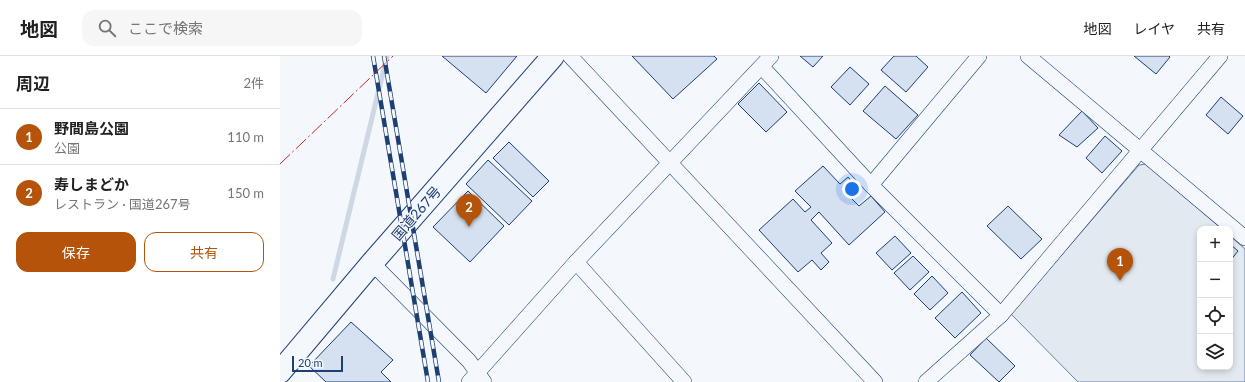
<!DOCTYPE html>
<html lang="ja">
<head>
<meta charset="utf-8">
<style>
  body { margin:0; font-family:Lato,"Noto Sans JP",sans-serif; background:#f6f6f6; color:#202124 }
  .controls { position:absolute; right:12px; bottom:12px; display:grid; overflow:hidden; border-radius:8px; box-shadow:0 2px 6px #0003 }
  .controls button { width:36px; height:36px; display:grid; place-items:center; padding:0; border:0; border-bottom:1px solid #e0e0e0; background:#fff; color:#202124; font:20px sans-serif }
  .scale { position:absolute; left:12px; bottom:10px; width:51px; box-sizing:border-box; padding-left:4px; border:2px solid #1d3f73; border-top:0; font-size:11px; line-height:14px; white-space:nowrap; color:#1d3f73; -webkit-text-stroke:3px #f4f7fb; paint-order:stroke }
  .you { position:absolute; left:572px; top:133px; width:14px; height:14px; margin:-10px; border:3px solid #fff; border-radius:50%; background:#1a73e8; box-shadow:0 0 0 6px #1a73e833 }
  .badge { display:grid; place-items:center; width:26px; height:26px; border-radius:50%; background:#b45309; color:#fff; font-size:13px; font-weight:700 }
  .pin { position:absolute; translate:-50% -33px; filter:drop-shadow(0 1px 2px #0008) }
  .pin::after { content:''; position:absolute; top:21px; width:14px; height:12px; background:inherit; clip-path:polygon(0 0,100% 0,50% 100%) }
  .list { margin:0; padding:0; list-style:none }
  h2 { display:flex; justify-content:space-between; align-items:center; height:52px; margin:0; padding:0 16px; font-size:17px }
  h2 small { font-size:13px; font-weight:400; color:#757577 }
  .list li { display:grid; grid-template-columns:26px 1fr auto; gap:12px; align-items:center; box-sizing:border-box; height:56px; padding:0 16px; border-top:1px solid #e0e0e0 }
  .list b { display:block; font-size:15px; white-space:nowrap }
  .list p { margin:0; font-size:13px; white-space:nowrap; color:#757577 }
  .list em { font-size:13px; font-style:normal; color:#757577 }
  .actions { display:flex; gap:8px; padding:12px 16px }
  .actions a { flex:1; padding:9px 0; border:1px solid #b45309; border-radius:12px; text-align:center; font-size:14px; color:#b45309 }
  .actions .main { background:#b45309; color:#fff }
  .icon { flex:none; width:22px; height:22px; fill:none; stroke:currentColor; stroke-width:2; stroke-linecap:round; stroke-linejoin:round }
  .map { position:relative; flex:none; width:965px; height:326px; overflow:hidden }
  header { display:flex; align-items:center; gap:24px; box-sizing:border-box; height:56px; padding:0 20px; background:#fff; border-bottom:1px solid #e0e0e0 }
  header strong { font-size:19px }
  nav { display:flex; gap:22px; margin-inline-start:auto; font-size:14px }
  .search { width:280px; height:36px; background:#f6f6f6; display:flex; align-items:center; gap:10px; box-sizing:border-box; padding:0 14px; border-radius:12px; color:#757577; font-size:15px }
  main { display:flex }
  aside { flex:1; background:#fff }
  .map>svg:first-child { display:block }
</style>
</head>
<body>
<header>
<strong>地図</strong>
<div class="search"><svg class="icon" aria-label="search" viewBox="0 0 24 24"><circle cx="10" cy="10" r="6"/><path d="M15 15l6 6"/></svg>ここで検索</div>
<nav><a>地図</a><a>レイヤ</a><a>共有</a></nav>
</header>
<main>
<aside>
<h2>周辺<small>2件</small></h2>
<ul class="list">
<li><span class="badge">1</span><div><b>野間島公園</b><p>公園</p></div><em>110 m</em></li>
<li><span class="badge">2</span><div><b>寿しまどか</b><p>レストラン · 国道267号</p></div><em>150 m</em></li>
</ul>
<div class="actions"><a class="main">保存</a><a>共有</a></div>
</aside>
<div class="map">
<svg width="965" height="326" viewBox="0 0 965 326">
  <rect width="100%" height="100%" fill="#f4f7fb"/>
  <polygon fill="#e3e9f0" stroke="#687fa3" points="866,108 942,173 920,173 920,311 950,311 950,180 965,193 965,326 798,326 731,258 859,109"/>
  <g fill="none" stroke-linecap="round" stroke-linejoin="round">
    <polyline stroke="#cfd7e4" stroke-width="5" points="53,223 107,0"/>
  </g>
  <g fill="#d5e0f0" stroke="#1d3f73">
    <polygon points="162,0 237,0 206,37"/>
    <polygon points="352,0 434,0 437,3 393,43"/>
    <polygon points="520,0 543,0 533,11"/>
    <polygon points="614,0 636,0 648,11 626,36 601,14"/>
    <polygon points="854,0 889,0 890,1 876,18"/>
    <polygon points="570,11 589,28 570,49 551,31"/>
    <polygon points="479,27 507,56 486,76 458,48"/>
    <polygon points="605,30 638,59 616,83 583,55"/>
    <polygon points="941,41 963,60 948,78 926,59"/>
    <polygon points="802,55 818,72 797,91 779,79"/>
    <polygon points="825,80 842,95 822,117 806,102"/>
    <polygon points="229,86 269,125 253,141 213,102"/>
    <polygon points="208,104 252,145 229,169 186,128"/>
    <polygon points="543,110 560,128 568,121 580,134 571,142 579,150 591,140 605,156 569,189 539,156 531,164 552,187 541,197 549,206 541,214 532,204 518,216 479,174 513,143 525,156 531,151 515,135"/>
    <polygon points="188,135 224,170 190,206 153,171"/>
    <polygon points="728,150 762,183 741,203 707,170"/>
    <polygon points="615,180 631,197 612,214 596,197"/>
    <polygon points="950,188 958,195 950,205"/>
    <polygon points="633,200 649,216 630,234 614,217"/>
    <polygon points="652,220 668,237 650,254 634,238"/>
    <polygon points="682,236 701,257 675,282 655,262"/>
    <polygon points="71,266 113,304 101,316 111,326 46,326 29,310"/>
    <polygon points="706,282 735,310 719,326 690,299"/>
  </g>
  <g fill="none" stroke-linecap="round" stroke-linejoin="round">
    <g stroke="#1d3f73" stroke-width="16">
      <g id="minor">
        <polyline points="290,0 595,326"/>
        <polyline points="748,0 965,182"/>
        <polyline points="482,11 591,129 721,259"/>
        <polyline points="591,129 699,0"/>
        <polyline points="296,206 404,326"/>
        <polyline points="92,207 189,305 204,326"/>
        <polyline points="189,326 296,206 491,0"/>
        <polyline points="646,326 721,259 940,0"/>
      </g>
    </g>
    <g stroke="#1d3f73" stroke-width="24">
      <polyline id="trunk" points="0,316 92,207 273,0"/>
    </g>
    <use href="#minor" stroke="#f4f7fb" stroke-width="15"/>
    <use href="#trunk" stroke="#f4f7fb" stroke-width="22"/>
    <g stroke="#1d3f73" stroke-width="4.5">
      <g id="rail">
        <polyline points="93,0 148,326"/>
        <polyline points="104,0 159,326"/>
      </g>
    </g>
    <use href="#rail" stroke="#f4f7fb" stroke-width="3" stroke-dasharray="9" stroke-linecap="butt"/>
    <polyline stroke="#c62828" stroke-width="1" stroke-dasharray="14 3 2 3" stroke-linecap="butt" points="0,108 113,0"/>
  </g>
  <g text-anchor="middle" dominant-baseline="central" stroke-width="3" stroke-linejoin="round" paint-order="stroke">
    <g font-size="14" fill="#1d3f73" stroke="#f4f7fb">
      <text transform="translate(136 157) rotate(-49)">国道267号</text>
    </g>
  </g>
</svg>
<div class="controls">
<button>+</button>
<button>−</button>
<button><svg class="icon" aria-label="locate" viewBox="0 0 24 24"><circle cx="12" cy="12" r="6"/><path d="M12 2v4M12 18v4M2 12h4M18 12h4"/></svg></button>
<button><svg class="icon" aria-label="layers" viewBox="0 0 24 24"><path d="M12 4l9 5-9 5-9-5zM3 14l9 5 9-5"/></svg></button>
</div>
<div class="scale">20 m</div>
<div class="you"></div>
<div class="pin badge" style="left:840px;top:225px">1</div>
<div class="pin badge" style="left:189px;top:171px">2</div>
</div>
</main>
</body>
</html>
